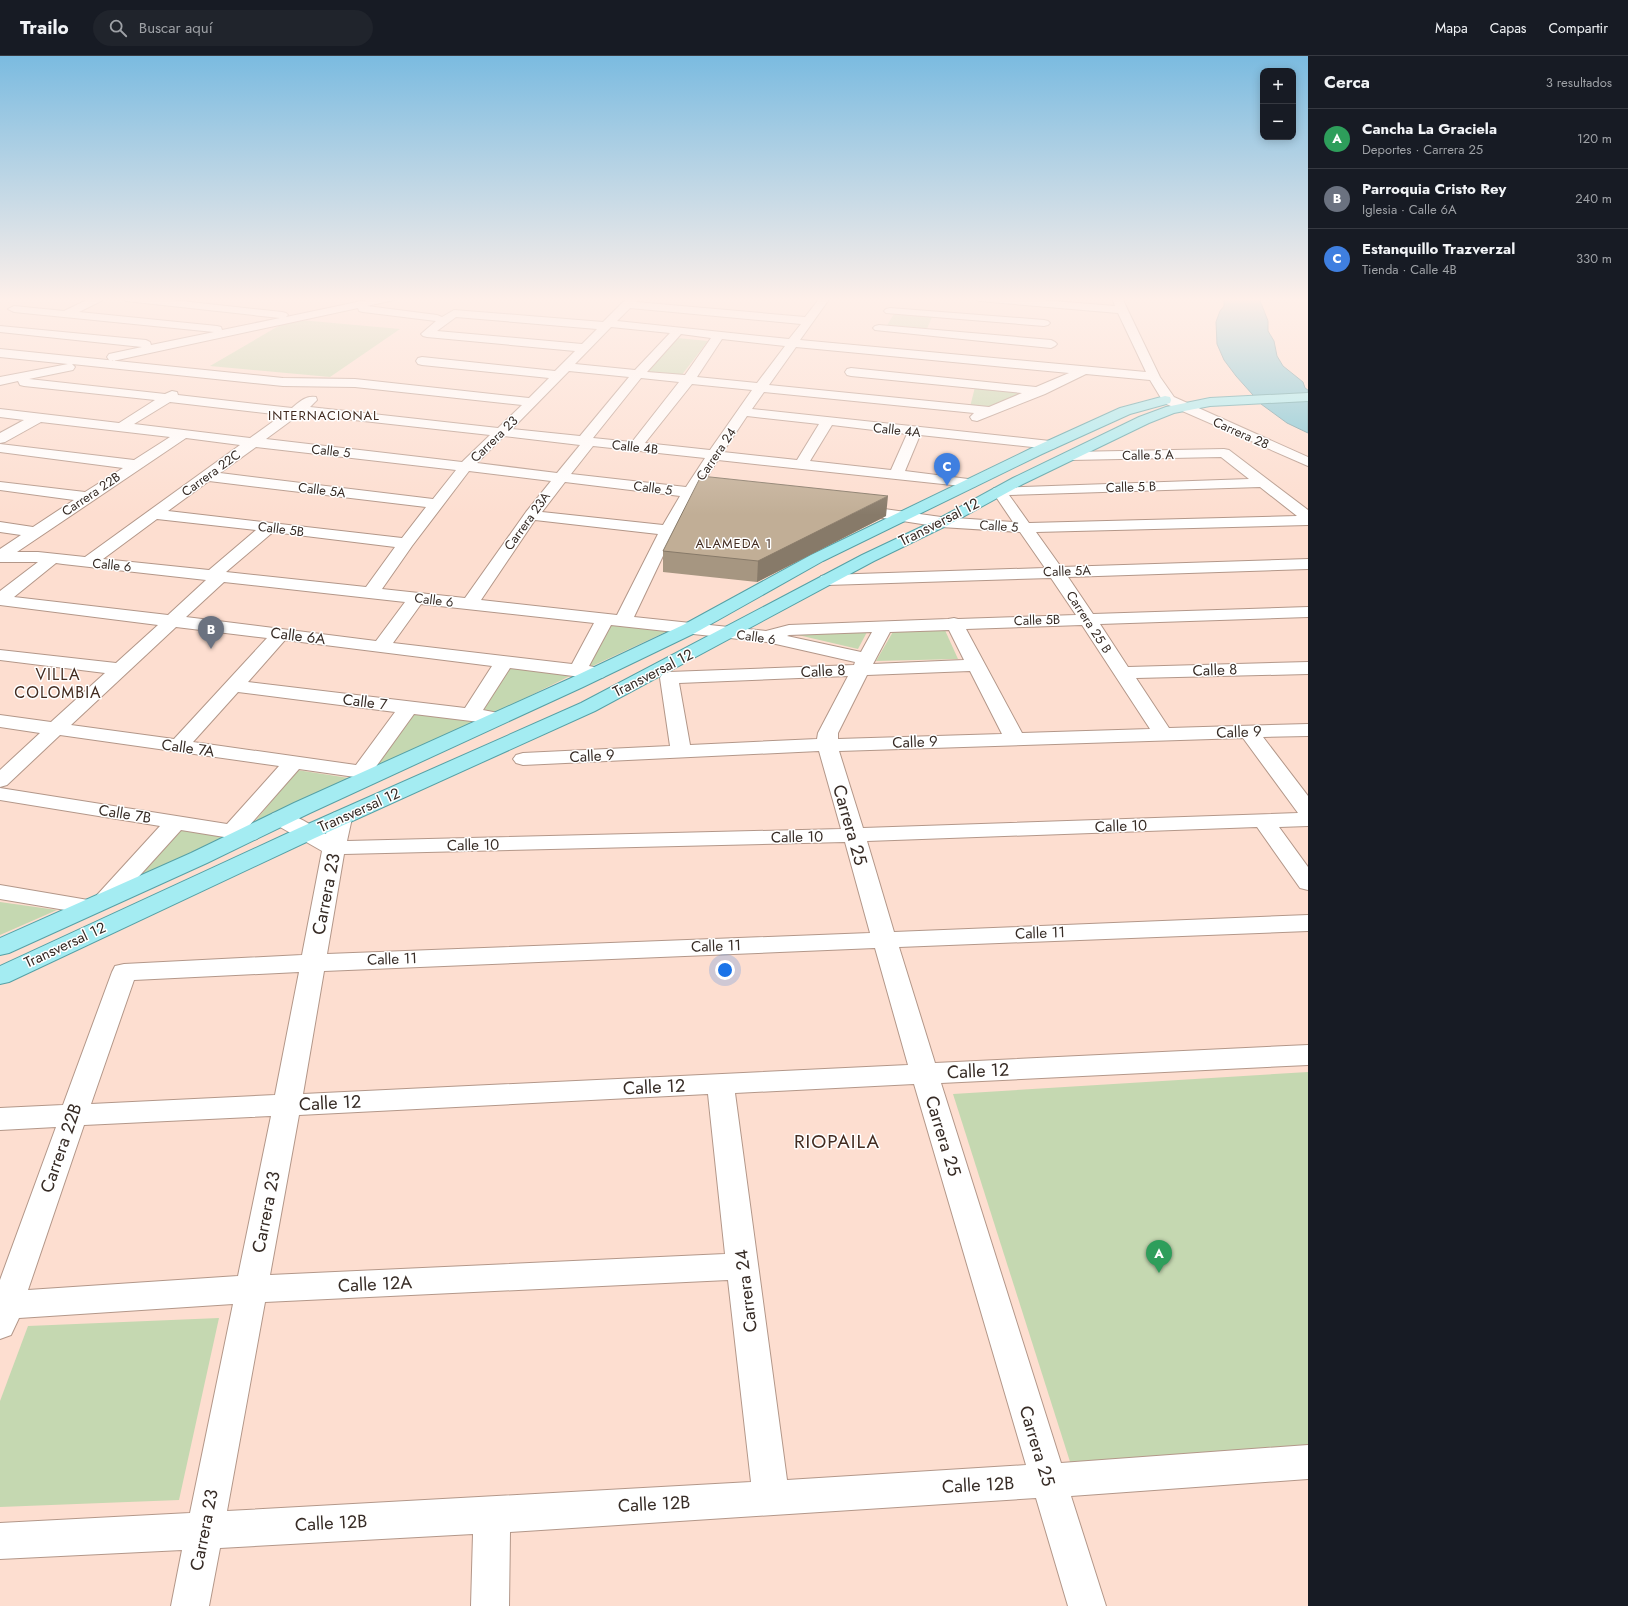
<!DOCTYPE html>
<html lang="es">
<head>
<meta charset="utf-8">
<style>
  body { margin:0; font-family:Jost,sans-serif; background:#20242c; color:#f1f3f6 }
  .controls { position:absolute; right:12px; top:12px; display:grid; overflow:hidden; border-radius:8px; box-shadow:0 2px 10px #0003 }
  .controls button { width:36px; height:36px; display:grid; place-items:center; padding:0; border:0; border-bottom:1px solid #363941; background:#171b24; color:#f1f3f6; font:20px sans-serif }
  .you { position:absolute; left:725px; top:914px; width:14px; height:14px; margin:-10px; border:3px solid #fff; border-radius:50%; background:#1a73e8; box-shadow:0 0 0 6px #1a73e833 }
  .badge { display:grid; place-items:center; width:26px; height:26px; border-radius:50%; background:#afb09a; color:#fff; font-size:13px; font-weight:700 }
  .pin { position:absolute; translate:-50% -33px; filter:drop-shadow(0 1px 2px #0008) }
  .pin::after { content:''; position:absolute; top:21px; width:14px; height:12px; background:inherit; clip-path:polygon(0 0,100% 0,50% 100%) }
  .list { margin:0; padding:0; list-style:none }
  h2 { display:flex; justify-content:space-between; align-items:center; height:52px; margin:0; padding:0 16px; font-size:17px }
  h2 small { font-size:13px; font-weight:400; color:#9ea1a6 }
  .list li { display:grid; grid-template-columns:26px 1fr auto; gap:12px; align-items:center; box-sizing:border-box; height:60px; padding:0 16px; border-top:1px solid #363941 }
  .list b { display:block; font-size:15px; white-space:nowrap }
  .list p { margin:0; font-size:13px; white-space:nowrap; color:#9ea1a6 }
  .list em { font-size:13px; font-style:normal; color:#9ea1a6 }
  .icon { flex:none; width:22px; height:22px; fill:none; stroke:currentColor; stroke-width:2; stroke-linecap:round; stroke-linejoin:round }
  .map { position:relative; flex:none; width:1308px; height:1550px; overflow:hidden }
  header { display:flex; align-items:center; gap:24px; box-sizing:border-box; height:56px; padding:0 20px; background:#171b24; border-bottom:1px solid #363941 }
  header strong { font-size:19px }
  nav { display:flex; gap:22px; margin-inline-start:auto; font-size:14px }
  .search { width:280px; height:36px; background:#20242c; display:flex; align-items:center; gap:10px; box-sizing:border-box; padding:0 14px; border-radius:22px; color:#9ea1a6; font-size:15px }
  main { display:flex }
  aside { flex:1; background:#171b24 }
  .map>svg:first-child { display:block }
</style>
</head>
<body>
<header>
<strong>Trailo</strong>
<div class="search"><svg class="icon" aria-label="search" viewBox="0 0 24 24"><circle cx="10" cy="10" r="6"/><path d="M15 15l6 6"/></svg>Buscar aquí</div>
<nav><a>Mapa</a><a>Capas</a><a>Compartir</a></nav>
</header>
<main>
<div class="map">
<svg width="1308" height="1550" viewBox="0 0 1308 1550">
  <rect width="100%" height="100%" fill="#fdded0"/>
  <g fill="#c5d8b1">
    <polygon points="894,258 932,261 926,275 886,271"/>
    <polygon points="300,264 400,273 330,321 210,310 282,268"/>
    <polygon points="677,282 708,285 681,320 647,317"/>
    <polygon points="975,331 1022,336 987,353 970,351"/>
    <polygon points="609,567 670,574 588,612"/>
    <polygon points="944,572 958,603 876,605 894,574"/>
    <polygon points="867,576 858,593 798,579"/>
    <polygon points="510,612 572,619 495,657 481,656"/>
    <polygon points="413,657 476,665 371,712"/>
    <polygon points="297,714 349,722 252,769"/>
    <polygon points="178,773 229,781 136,823"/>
    <polygon points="0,846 57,854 0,879"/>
    <polygon points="1308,1016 1308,1396 1072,1412 953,1038"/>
    <polygon points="219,1262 179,1444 0,1451 0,1345 28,1270"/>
  </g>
  <polygon fill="#79c5d4" stroke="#6597a0" points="1224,242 1259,242 1268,265 1268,275 1274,285 1277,300 1283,310 1303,326 1305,332 1308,334 1308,377 1287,367 1261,348 1236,320 1224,304 1217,288 1216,266 1220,255 1224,250"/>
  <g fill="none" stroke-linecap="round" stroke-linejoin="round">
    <g stroke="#b39789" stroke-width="2">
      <g id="minor">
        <path d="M91,242H104L103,244L79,256L217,270L221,271L222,274L280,262L126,245L121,242H154L282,256L286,257L288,259L286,261L376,242H395L394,244L367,250L437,259L442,261L454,254L603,266L627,242H638L636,246L805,261L820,242H830L800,284L1146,316L1118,257L979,245L974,242H1015L1115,250L1112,242H1122L1160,321L1174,341L1308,401V410L1164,347L1150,324L1086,318L1045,338L977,365L972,364L970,361L974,357L764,336L752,353L1050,385L1055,386L1057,389L1055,392L1050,393L920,379L905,415L976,424L978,427L976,430L971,431L718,404L699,433L728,437L730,440L728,443L723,444L694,441L671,483L634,561L766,575L789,569L948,563L954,562L958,563L1076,559L1051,522L827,529L821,528L819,524L821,520L827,519L1045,512L1020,476L941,471L851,457L848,454L851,451L856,449L941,461L1013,466L992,435L994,432L1249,423L1221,401L1071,404L1066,403L1064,400L1066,397L1071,396L1224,393L1229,394L1308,454V469L1036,476L1061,511L1308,503V513L1068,521L1093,558L1308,551V561L1100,568L1128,611L1308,606V618L1136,622L1169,672L1308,668V680L1263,681L1308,740V770L1279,771L1308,811V834L1300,832L1257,771L867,785L894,876L1308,859V875L899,891L935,1007L1308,989V1009L941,1027L1061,1407L1308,1389V1423L1071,1440L1106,1550H1068L1036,1442L510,1476L509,1550H471L473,1478L220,1492L209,1550H171L182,1494L0,1503V1467L190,1457L233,1248L19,1262L11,1279L0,1283V1224L56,1071L0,1074V1052L63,1049L112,916L115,910L124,908L302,899L322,795L273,767L270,762L273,757C291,753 311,770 326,778L330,762L333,757L341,755L349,757L352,762L347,785L841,773L819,695L523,709L516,707L513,703L516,699L523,697L670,690L660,622L662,618L669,616L854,609L855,606L767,586L611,569L589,610L604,613L606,617L604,621L597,623L510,612L483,654L503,658L506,662L503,666L496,668L414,658L375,712L383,714L386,718L383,722L376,724L299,713L248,771L257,773L260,778L257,783L249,785L181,774L113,849L105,851L100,850L97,856L89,858L0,843V829L94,845L97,839L160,770L0,744V732L227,768L279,710L60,679L7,729L0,731V714L40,677L0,671V659L51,666L105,617L0,604V594L116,607L158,569L0,549V535L38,506H0V493L21,479L0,476V466L33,471L74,444L0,434V426L85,436L123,412L0,396V388L134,404L170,381L41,366L5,386L0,387V377L24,364L0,361V353L119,367L155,344L24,330L20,329L18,325L0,329V321L68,308L0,301V293L283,322L355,323L529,342L549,322L422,309L418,308L416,305L418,302L422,301L555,315L575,295L427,281L423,280L421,278L436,265L363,256L359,255L358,252L113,305L109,304L107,301L109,298L142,291L0,276V270L146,284L150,286L151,289L214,276L14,256L8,253L14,250L64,255ZM630,252L801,268L789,283L617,265ZM456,261L597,273L582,288L437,275ZM611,271L670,277L635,314L575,308ZM681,278L711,282L685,319L647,316ZM722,283L785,290L757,327L697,321ZM796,291L1069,317L1036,331L851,312L847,313L845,316L847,319L851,320L1022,337L989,351L769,329ZM72,308L283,330L355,331L522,349L498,372L310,351L317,344L316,341C306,339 299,346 292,352L178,339L177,336L172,335L165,338L29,323L73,314L75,311ZM569,315L629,321L580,380L512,373ZM641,322L679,326L632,386L593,382ZM692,328L752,334L710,394L645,387ZM170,346L282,359L250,382L134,368ZM300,358L490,379L462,406L266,383ZM747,360L819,368L797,404L723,396ZM832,369L907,378L891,414L810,405ZM504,380L580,389L557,417L477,407ZM186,382L240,389L85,501L38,496H17ZM593,390L705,402L686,431L571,418ZM256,391L456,414L433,443L220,417ZM469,415L551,425L526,456L465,542L382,533L412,490ZM209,425L426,451L402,482L168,455ZM565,426L680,440L663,469L542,456ZM1260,431L1297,460L1029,467L1009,439ZM157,463L256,474L209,514L103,503ZM535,464L658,478L617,559L481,544ZM273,476L395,491L366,531L226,516ZM56,507L63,508L206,524L168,559L14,541ZM224,526L405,546L376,585L186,561ZM421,548L594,567L572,608L393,587ZM1082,569L1150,673L1022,677L966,573ZM176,571L267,582L174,683L71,669ZM949,574L964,604L873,608L890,576ZM872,576L861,596L787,580L789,579ZM285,584L492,610L465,652L248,626ZM970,615L1002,678L838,683V677L867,619ZM848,620L818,677L817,683L690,689L679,627ZM238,636L395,656L356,709L193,686ZM1243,682L1298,757L863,772L839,695ZM845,786L870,877L327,898L344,798ZM875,892L908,1009L303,1038L324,915ZM299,916L275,1039L91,1048L134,924ZM914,1028L1026,1409L787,1424L735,1037ZM708,1038L725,1198L270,1219L299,1059ZM271,1060L238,1220L28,1234L84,1069ZM728,1224L751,1426L227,1455L265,1246Z"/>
        <polygon points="890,252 1044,264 1048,265 1050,267 1048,269 1044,270 886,257 884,255 886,253"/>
        <polygon points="879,269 1051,284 1055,286 1057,288 1055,290 1051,292 875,274 873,272 875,270"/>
      </g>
    </g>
    <g stroke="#56a0a5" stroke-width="2">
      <g id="major">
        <polygon points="1308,337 1308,345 1210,350 1174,357 1149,367 1023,428 948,469 874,505 595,655 315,782 9,926 0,928 0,910 299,772 581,647 862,499 938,463 1013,422 1139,361 1166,351 1210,342"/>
        <polygon points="1165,340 1170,341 1171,344 1170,347 1130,358 1042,398 823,505 695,577 583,631 310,757 207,807 9,897 0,899 0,882 191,797 294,747 569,623 683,569 811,499 1032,392 1120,352"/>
      </g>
    </g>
    <use href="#minor" fill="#fff" fill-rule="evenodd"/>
    <use href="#major" fill="#a4ecf2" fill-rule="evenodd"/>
  </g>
  <polygon fill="#a69681" points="886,460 757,526 663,516 663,495"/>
  <polygon fill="#877a69" points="888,440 886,460 757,526 758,505"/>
  <polygon fill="#c1ae96" stroke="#877a69" points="701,420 888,440 758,505 663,495"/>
  <linearGradient id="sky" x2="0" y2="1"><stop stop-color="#7bbbe0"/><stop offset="0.53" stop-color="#fef0ea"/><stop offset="1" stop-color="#fef0ea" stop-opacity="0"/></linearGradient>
  <rect width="1308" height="459" fill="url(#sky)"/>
  <g text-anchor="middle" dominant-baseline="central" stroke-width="3" stroke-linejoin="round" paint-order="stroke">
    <g font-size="13" letter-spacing="1" fill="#432c21" stroke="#fff">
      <text x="324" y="359">INTERNACIONAL</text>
      <text x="734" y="487">ALAMEDA 1</text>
    </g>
    <g font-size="13" fill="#372c26" stroke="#fff">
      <text transform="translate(897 374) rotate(6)">Calle 4A</text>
      <text transform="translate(1241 377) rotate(24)">Carrera 28</text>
      <text transform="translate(494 383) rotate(-44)">Carrera 23</text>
      <text transform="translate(635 391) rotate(6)">Calle 4B</text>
      <text transform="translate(331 395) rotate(6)">Calle 5</text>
      <text transform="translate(716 398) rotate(-56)">Carrera 24</text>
      <text transform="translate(1148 399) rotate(-1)">Calle 5 A</text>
      <text transform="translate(211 417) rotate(-36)">Carrera 22C</text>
      <text transform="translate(1131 431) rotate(-2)">Calle 5 B</text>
      <text transform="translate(653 432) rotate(7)">Calle 5</text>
      <text transform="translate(322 434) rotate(7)">Calle 5A</text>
      <text transform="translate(91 438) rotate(-34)">Carrera 22B</text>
      <text transform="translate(527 465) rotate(-54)">Carrera 23A</text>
      <text transform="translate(999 470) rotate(4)">Calle 5</text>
      <text transform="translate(281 473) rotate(7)">Calle 5B</text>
      <text transform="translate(112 509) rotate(6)">Calle 6</text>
      <text transform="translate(1067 515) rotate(-2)">Calle 5A</text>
      <text transform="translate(434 544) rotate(7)">Calle 6</text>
      <text transform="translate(1037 564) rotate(-2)">Calle 5B</text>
      <text transform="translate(1089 566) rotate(57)">Carrera 25 B</text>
      <text transform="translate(756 581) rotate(8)">Calle 6</text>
    </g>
    <g font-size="15" fill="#372c26" stroke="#fff">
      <text transform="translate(939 466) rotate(-27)">Transversal 12</text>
      <text transform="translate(298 580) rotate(7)">Calle 6A</text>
      <text transform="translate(1215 614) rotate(-2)">Calle 8</text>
      <text transform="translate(823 615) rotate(-3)">Calle 8</text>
      <text transform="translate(653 617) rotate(-27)">Transversal 12</text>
      <text transform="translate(365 646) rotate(7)">Calle 7</text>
      <text transform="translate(1239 676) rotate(-2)">Calle 9</text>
      <text transform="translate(915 686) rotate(-2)">Calle 9</text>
      <text transform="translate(188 692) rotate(8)">Calle 7A</text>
      <text transform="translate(592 700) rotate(-3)">Calle 9</text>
      <text transform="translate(359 754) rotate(-24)">Transversal 12</text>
      <text transform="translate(125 758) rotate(9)">Calle 7B</text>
      <text transform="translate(1121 770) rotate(-2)">Calle 10</text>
      <text transform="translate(797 781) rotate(-1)">Calle 10</text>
      <text transform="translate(473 789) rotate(-1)">Calle 10</text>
      <text transform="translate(1040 877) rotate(-2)">Calle 11</text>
      <text transform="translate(65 889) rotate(-25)">Transversal 12</text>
      <text transform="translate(716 890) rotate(-2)">Calle 11</text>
      <text transform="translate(392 903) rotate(-2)">Calle 11</text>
    </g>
    <g font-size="16" letter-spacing="1" fill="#432c21" stroke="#fff">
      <text x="58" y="618">VILLA<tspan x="58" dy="18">COLOMBIA</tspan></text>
    </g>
    <g font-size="18" fill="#372c26" stroke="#fff">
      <text transform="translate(850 769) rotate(74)">Carrera 25</text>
      <text transform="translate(326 838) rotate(-79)">Carrera 23</text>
      <text transform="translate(978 1015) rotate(-3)">Calle 12</text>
      <text transform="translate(654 1031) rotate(-3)">Calle 12</text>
      <text transform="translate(330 1047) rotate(-3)">Calle 12</text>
      <text transform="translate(943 1080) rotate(73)">Carrera 25</text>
      <text transform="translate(61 1092) rotate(-71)">Carrera 22B</text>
      <text transform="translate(266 1156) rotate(-79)">Carrera 23</text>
      <text transform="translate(375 1228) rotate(-3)">Calle 12A</text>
      <text transform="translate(746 1235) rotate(-97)">Carrera 24</text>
      <text transform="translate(1037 1390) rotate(73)">Carrera 25</text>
      <text transform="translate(978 1429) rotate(-3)">Calle 12B</text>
      <text transform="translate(654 1448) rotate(-3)">Calle 12B</text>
      <text transform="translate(331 1467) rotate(-3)">Calle 12B</text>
      <text transform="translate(204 1474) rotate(-79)">Carrera 23</text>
    </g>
    <g font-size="19" letter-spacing="1" fill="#432c21" stroke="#fff">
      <text x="837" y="1085">RIOPAILA</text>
    </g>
  </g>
</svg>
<div class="controls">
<button>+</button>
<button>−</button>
</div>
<div class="you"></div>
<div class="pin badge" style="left:1159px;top:1217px;background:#2e9e5b">A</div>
<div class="pin badge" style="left:211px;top:593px;background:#6b7280">B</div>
<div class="pin badge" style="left:947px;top:430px;background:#3f7fe0">C</div>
</div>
<aside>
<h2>Cerca<small>3 resultados</small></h2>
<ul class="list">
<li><span class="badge" style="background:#2e9e5b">A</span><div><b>Cancha La Graciela</b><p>Deportes · Carrera 25</p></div><em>120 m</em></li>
<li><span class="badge" style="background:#6b7280">B</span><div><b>Parroquia Cristo Rey</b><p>Iglesia · Calle 6A</p></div><em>240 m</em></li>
<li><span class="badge" style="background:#3f7fe0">C</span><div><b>Estanquillo Trazverzal</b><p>Tienda · Calle 4B</p></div><em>330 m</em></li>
</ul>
</aside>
</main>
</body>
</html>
